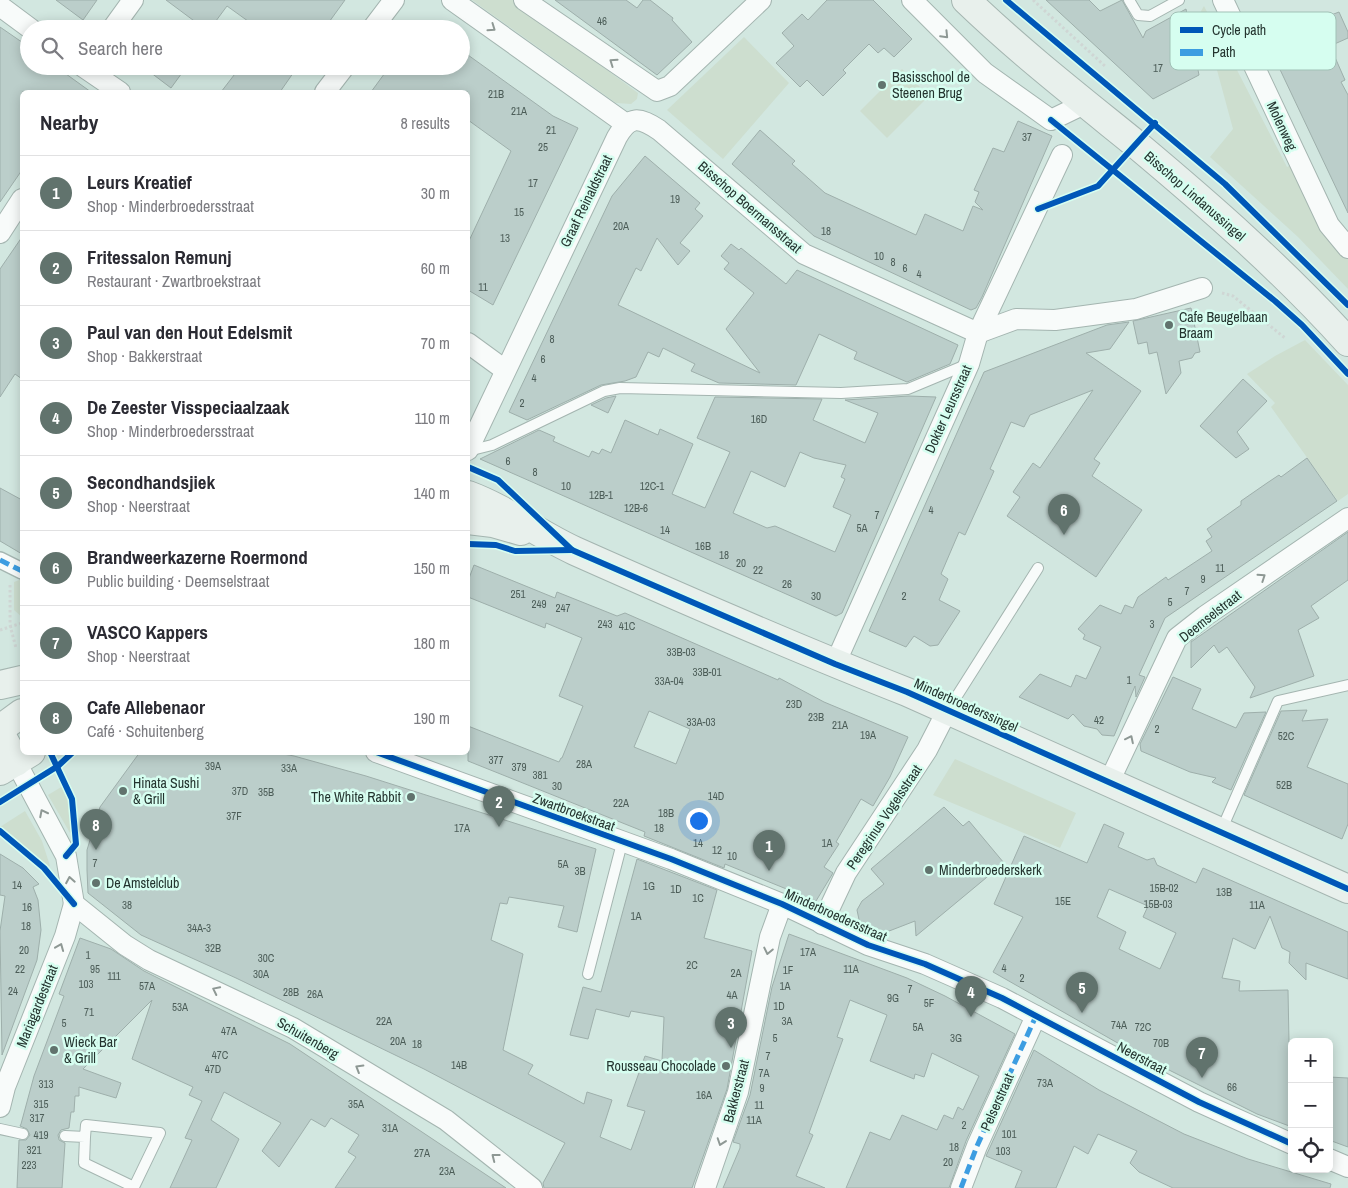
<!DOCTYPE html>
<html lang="en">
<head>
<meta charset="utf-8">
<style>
  body { margin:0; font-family:"Archivo Narrow",sans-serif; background:#f7f7f7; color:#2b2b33 }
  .controls { position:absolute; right:15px; bottom:15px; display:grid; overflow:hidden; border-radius:8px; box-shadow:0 2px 12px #0003 }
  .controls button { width:45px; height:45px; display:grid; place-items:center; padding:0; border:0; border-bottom:1px solid #e1e1e2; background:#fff; color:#2b2b33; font:25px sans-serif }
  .you { position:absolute; left:698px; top:820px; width:18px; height:18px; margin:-12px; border:4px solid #fff; border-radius:50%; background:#1a73e8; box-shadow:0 0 0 8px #1a73e833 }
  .badge { display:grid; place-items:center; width:32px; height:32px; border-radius:50%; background:#61736d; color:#fff; font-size:16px; font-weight:700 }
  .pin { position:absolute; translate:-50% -41px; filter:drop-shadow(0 1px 2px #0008) }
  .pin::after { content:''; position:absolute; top:26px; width:18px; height:15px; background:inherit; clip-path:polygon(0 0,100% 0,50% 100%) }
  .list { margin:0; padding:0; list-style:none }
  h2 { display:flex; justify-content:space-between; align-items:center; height:65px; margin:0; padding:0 20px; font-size:21px }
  h2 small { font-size:16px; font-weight:400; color:#7c7c81 }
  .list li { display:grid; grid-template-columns:32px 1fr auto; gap:15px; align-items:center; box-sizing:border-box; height:75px; padding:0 20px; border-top:1px solid #e1e1e2 }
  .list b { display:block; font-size:19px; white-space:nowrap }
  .list p { margin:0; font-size:16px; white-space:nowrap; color:#7c7c81 }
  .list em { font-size:16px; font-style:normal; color:#7c7c81 }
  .icon { flex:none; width:28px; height:28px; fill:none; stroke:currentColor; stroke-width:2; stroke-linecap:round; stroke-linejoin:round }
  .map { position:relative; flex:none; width:1348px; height:1188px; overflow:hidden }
  .search { position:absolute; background:#fff; box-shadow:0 2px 12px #0003; left:20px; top:20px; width:450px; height:55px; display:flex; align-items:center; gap:12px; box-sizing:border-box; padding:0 18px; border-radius:28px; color:#7c7c81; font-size:19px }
  .panel { position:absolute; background:#fff; box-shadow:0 2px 12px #0003; left:20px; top:90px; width:450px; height:665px; border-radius:8px }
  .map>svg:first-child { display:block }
</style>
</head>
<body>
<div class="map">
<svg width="1348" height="1188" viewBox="0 0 1348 1188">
  <rect width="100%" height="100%" fill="#d2e7e0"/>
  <g fill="#cddecf">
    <polygon points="472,0 513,0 638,93 637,99 631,104 616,103"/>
    <polygon points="1204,6 1287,167 1293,164 1328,233 1348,258 1348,289 1298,237 1210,157 1233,129 1201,11"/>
    <polygon points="744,37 789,83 723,159 667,110"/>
    <polygon points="902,69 929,96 887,138 860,111"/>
    <polygon points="1305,340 1348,385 1348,494 1338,501 1271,407 1275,403 1247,374 1275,356"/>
    <polygon points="22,579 22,617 14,610 14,582"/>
    <polygon points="955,759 1076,813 1060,848 933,795"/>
    <polygon points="63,786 70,805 74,832 70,833 48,795"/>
    <polygon points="25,811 42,841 50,866 45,868 39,859 0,827"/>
  </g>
  <g fill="#bbceca" stroke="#9eafab" fill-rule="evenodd">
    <polygon points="56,0 97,0 83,20"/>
    <polygon points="166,0 345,0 324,29 259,29 227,6 210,29 205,29"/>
    <polygon points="555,0 626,0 637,8 643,0 650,0 673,18 672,20 692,42 657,75"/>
    <polygon points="827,0 873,0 912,39 894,57 884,48 878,53 869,44 843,70 846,73 823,96 807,80 800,87 776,63 794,46 782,33 802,14 808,20"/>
    <polygon points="1046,0 1089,0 1100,11 1122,0 1143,38 1146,31 1186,9 1199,75 1153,99"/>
    <polygon points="1339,12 1348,32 1348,38 1330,46 1345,80 1341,82 1348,95 1348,213 1266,40"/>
    <polygon points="0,27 29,47 29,66 55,66 91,92 22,92 22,170 0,202"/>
    <polygon points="461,50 553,116 578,128 493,305 468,290 468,243 511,151 468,120 468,92 371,92 390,66 461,66"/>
    <polygon points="142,66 187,66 171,88"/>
    <polygon points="241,66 298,66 280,92 221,92"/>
    <polygon points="1018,121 1052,136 982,297 976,308 971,310 814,236 732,164 760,130 795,161 792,164 825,193 916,235 925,214 963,231 973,206 983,210 975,202 979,192 974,190 993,148 1004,152"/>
    <polygon points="645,156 700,203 695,209 703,216 680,243 690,251 678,265 657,238 641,271 636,268 618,305 760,373 726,329 754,293 724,269 729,263 721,256 731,244 739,250 741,248 786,284 797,270 958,345 950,364 907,382 854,359 857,352 819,334 796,385 719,383 691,371 695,364 663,348 659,357 648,352 636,377 625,381 601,385 527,420 509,412 612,196"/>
    <polygon points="22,237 22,379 15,374 0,397 0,269"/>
    <polygon points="1191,308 1200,352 1195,353 1192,358 1179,361 1181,373 1166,394 1157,352 1149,354 1147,342 1138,344 1133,321"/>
    <polygon points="1129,322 1110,349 1086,353 1141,391 1094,459 1100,463 1092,476 1142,510 1096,577 1007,516 1020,497 1013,492 1033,463 1040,468 1093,390 1030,415 1024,427 1011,422 990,469 994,471 965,535 959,532 941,574 948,579 939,600 960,611 938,645 930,646 914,636 906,647 869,631 984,372 1107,325"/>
    <polygon points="1243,379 1267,401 1237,432 1249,449 1236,458 1200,426"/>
    <polygon points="616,396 608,413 591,405 606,398"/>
    <path d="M909,396L936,397L842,613L836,616L480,459L539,430L555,437L553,441L589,457L592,451L599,454L602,449L611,453L625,420L658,435L660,429L693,444L672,494L705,508L730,452L697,438L715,397L822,399L813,420L865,443L878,413L845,400ZM800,452L814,458L846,465L841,477L845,479L833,507L851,515L835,552L775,526L767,528L733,513L751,471L785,487Z"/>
    <polygon points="1307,458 1337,501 1165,618 1139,675 1145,677 1136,697 1135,686 1114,736 1102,735 1097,729 1084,726 1073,714 1068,719 1019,697 1040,674 1071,687 1076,675 1086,679 1101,647 1083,639 1085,635 1078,629 1100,605 1121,614 1125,605 1133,608 1138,597 1166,577 1168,580 1212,551 1206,541 1212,537 1207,529 1241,505 1241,501 1267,483 1279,475 1281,477"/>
    <polygon points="0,488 22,500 22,554 0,541"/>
    <polygon points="1348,532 1348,580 1311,606 1319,618 1298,630 1314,676 1250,698 1255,687 1227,647 1219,653 1214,645 1191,668 1191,642"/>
    <path d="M474,565L555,598L557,592L617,616L625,613L778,680L779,678L824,702L908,737L890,777L873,806L861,799L836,842L839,844L824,867L833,873L816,901L725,864L724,868L644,836L645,832L468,761V726L559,762L561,758H562L583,706L559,696L582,638L546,623L545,628L468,597V581ZM649,711L690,729L676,764L634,747Z"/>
    <polygon points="1173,677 1201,689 1192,709 1236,728 1244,713 1266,712 1231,790 1212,782 1216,778 1190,772 1141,751 1140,744"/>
    <polygon points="1307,710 1302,721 1328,719 1307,767 1348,784 1348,824 1342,839 1244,795 1281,711"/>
    <polygon points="140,752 273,752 294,756 366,776 596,849 577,932 558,927 564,906 509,897 507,904 500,903 491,940 523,954 503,1050 533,1065 528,1074 584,1104 587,1092 612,1100 600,1137 631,1150 645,1111 627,1106 645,1056 662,1061 664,1017 631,1011 629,1017 596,1009 588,1039 570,1035 583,987 601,992 637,859 717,890 704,938 752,951 727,1089 692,1188 544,1188 543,1183 565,1143 424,1069 236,978 141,935 88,893 87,870 87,850 100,807"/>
    <polygon points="944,807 963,826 969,821 1004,863 916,936 915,921 884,933 874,934 861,929 857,910 862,901 884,884 871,869"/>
    <path d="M1104,824L1124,833L1118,847L1147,860L1154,858L1157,865L1196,883L1203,868L1348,932V979L1306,963V980L1289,963L1290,952L1282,948L1270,916L1255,949L1233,938L1222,978L1240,981L1239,991L1288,990L1289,1042H1292V1127L1257,1114L1137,1054L993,972L1023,917L994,904L1024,836L1087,863ZM1109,889L1148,906L1143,917L1176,933L1160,969L1119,949L1126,932L1097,917Z"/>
    <polygon points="0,854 23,868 39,884 33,887 38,900 41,930 37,960 2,1055 0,931 5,896 0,895"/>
    <polygon points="789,934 907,978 945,996 1015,1034 966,1141 949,1188 846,1188 870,1132 890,1140 902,1115 937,1130 944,1115 953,1119 958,1107 963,1110 979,1076 932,1053 924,1077 915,1074 914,1079 870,1061 887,1015 850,1000 837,1037 843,1039 809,1133 813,1135 796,1176 825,1188 723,1188 740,1148 740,1144 733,1142 750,1095 772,987"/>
    <polygon points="80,938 111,949 144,971 290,1044 506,1188 335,1188 356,1157 348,1152 359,1135 331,1118 325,1127 311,1119 279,1167 262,1151 281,1123 224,1092 211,1120 239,1139 216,1188 170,1188 192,1140 185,1138 202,1101 189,1095 193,1087 132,1059 152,1000 83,1069 121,1083 116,1098 79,1087 79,1096 75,1096 74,1112 71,1112 69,1128 61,1130 58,1135 59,1140 65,1143 62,1188 17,1188 19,1140 26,1140 30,1135 27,1129 20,1126 21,1124 34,1076 64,996 59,994"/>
    <polygon points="1034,1050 1099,1090 1184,1134 1248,1159 1331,1184 1330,1188 1173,1188 1139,1172 1130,1163 1137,1151 1098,1134 1088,1154 1074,1146 1056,1188 1015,1188 1022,1171 986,1156"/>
    <polygon points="1329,1077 1348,1078 1348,1147 1329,1140"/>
  </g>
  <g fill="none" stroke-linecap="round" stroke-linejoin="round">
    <g stroke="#a4b5b0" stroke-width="12">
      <g id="service">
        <polyline points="1129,0 1138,15 1150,16 1179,0"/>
        <polyline points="468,451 492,445 604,391 620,388 841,393 908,389 968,364"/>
        <polyline points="948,710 1038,568"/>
        <polyline points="1221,831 1278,701 1348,685"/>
        <polyline points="588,974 622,843"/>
        <polyline points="0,1129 23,1134"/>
        <polyline points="65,1136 85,1137 84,1163 134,1187 160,1133 86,1125 85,1137"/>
      </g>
    </g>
    <g stroke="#a4b5b0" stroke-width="18">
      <polyline id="pedestrian" points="0,560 22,571"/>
    </g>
    <g stroke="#a4b5b0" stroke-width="22">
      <g id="minor">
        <polyline points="452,0 626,124"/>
        <polyline points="524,0 657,91 670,86 761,0"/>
        <polyline points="912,0 985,73 1051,120 1084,104"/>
        <polyline points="1223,0 1329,225 1348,248"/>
        <polyline points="0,6 31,29"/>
        <polyline points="112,29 133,0"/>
        <polyline points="372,29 394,0"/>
        <polyline points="82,66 120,92"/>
        <polyline points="325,92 345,66"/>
        <polyline points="0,233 22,199"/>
        <polyline points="468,343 505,370"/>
        <path d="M468,450L617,137C630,115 639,117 659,130L804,254L978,333L1016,319L1055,320L1136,309L1202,288"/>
        <polyline points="835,664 969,364 978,333 1062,155"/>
        <polyline points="376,752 671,859 782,904 868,945 925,964 1002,998 1199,1102 1292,1144"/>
        <polyline points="16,762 66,856 74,904 125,945 149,960 293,1028 446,1120 532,1188"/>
        <polyline points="1109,782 1177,638 1205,616 1348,518"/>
        <polyline points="822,924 846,873 927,750 947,711"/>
        <polyline points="0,1107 5,1087 65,936 74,904"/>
        <polyline points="1329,1159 1348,1167"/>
        <polyline points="705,1188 738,1092 770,937 782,904"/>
        <polyline points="961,1188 977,1146 1036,1016"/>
      </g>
    </g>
    <g stroke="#a4b5b0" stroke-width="30">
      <g id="secondary">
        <path d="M966,0C1020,52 1079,98 1137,145C1211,207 1283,270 1348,342"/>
        <path d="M468,495C506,509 538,534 575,551C685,600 795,648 907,692L1348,889"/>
        <polyline points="468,520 493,523 521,531"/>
        <polyline points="0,685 22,680"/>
        <polyline points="0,729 22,713"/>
        <polyline points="0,733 16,762"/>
        <polyline points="0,771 31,752"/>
      </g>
    </g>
    <g stroke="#cfd6d4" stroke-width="3" stroke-dasharray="2.5 2.5" stroke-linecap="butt">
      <polyline points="1033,0 1106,67"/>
      <polyline points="1222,293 1233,296 1285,338"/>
      <polyline points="10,585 10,625 16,648"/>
      <polyline points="0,630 22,623"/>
    </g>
    <use href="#service" stroke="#f8fbfa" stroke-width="10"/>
    <use href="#pedestrian" stroke="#f8fbfa" stroke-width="15"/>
    <use href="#minor" stroke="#f8fbfa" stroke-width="20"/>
    <use href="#secondary" stroke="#e8f0ec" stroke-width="28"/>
    <g stroke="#3c9de1" stroke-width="5" stroke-dasharray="10 5" stroke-linecap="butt">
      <polyline points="0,560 22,571"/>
      <polyline points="961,1188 977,1146 1036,1016"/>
    </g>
    <g stroke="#d6fef0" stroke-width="9">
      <g id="cycleway">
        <polyline points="1006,0 1225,184 1348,305"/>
        <polyline points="1051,120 1275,301 1302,325 1348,374"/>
        <polyline points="1038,209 1098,186 1155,123"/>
        <polyline points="468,467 498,480 572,550 835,664 907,692 1348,889"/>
        <polyline points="468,544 496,545 515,551 572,550"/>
        <polyline points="50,752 72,799 76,844 66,856"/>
        <polyline points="376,752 671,859 782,904 868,945 925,964 1002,998 1199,1102 1292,1144"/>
        <polyline points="0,802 58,766 73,752"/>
        <polyline points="0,831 44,868 74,904"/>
      </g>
    </g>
    <use href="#cycleway" stroke="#0057b8" stroke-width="6"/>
  </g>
  <defs><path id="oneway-chevron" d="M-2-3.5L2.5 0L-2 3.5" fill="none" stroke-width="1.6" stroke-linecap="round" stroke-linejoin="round" transform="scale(1.25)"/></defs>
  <g stroke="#8e9894">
    <use href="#oneway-chevron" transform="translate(492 28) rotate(35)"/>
    <use href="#oneway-chevron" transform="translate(945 35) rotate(46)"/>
    <use href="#oneway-chevron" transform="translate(613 62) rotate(-145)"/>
    <use href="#oneway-chevron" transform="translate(1262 577) rotate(-34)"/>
    <use href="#oneway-chevron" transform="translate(1130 739) rotate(-64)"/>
    <use href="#oneway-chevron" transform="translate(43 813) rotate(-117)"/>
    <use href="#oneway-chevron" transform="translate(70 880) rotate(-100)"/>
    <use href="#oneway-chevron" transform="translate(60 947) rotate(-68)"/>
    <use href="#oneway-chevron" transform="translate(768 951) rotate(102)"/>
    <use href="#oneway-chevron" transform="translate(216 990) rotate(-154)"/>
    <use href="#oneway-chevron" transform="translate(359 1068) rotate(-149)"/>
    <use href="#oneway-chevron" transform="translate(721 1142) rotate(109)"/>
    <use href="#oneway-chevron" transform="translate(495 1157) rotate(-142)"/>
  </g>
  <g fill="#61736d" stroke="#d6fef0" stroke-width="2">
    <circle cx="882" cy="85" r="5"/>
    <circle cx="1169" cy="325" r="5"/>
    <circle cx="123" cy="791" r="5"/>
    <circle cx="411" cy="797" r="5"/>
    <circle cx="929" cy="870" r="5"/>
    <circle cx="96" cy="883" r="5"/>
    <circle cx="54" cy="1050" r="5"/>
    <circle cx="726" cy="1066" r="5"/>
  </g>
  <g text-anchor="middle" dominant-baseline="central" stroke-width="5" stroke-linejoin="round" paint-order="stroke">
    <g font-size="11" fill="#4c5d58">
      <text x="602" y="21">46</text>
      <text x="1158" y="68">17</text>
      <text x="496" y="94">21B</text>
      <text x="519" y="111">21A</text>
      <text x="551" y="130">21</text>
      <text x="1027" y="137">37</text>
      <text x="543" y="147">25</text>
      <text x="533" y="183">17</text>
      <text x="675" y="199">19</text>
      <text x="519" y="212">15</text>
      <text x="621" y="226">20A</text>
      <text x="826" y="231">18</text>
      <text x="505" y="238">13</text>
      <text x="879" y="256">10</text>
      <text x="893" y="262">8</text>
      <text x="905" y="268">6</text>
      <text x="919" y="274">4</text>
      <text x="483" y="287">11</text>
      <text x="552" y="339">8</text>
      <text x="543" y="359">6</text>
      <text x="534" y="378">4</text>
      <text x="522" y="403">2</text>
      <text x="759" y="419">16D</text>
      <text x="508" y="461">6</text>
      <text x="535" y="472">8</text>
      <text x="566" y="486">10</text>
      <text x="652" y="486">12C-1</text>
      <text x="601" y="495">12B-1</text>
      <text x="636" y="508">12B-6</text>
      <text x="931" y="510">4</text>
      <text x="877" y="515">7</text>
      <text x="862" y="528">5A</text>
      <text x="665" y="530">14</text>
      <text x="703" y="546">16B</text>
      <text x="724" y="555">18</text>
      <text x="741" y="563">20</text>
      <text x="1220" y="568">11</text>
      <text x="758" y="570">22</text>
      <text x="1203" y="579">9</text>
      <text x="787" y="584">26</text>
      <text x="1187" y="591">7</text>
      <text x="518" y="594">251</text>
      <text x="816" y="596">30</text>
      <text x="904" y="596">2</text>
      <text x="1170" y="602">5</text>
      <text x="539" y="604">249</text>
      <text x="563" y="608">247</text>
      <text x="605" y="624">243</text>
      <text x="1152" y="624">3</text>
      <text x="627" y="626">41C</text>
      <text x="681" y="652">33B-03</text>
      <text x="707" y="672">33B-01</text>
      <text x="1129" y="680">1</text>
      <text x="669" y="681">33A-04</text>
      <text x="794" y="704">23D</text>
      <text x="816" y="717">23B</text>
      <text x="1099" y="720">42</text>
      <text x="701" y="722">33A-03</text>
      <text x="840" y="725">21A</text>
      <text x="1157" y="729">2</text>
      <text x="868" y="735">19A</text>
      <text x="1286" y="736">52C</text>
      <text x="496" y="760">377</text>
      <text x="584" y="764">28A</text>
      <text x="213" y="766">39A</text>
      <text x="519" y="767">379</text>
      <text x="289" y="768">33A</text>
      <text x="540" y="775">381</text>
      <text x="1284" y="785">52B</text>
      <text x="557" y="786">30</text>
      <text x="240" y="791">37D</text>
      <text x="266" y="792">35B</text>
      <text x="716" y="796">14D</text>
      <text x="621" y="803">22A</text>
      <text x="666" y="813">18B</text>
      <text x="234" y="816">37F</text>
      <text x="462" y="828">17A</text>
      <text x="659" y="828">18</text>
      <text x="698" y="843">14</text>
      <text x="827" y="843">1A</text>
      <text x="717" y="850">12</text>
      <text x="732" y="856">10</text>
      <text x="95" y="863">7</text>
      <text x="563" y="864">5A</text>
      <text x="580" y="871">3B</text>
      <text x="17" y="885">14</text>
      <text x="649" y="886">1G</text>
      <text x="1164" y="888">15B-02</text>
      <text x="676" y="889">1D</text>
      <text x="1224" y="892">13B</text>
      <text x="698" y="898">1C</text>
      <text x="1063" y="901">15E</text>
      <text x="1158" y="904">15B-03</text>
      <text x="127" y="905">38</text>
      <text x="1257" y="905">11A</text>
      <text x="27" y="907">16</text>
      <text x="636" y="916">1A</text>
      <text x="26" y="926">18</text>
      <text x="199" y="928">34A-3</text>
      <text x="213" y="948">32B</text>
      <text x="24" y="950">20</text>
      <text x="808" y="952">17A</text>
      <text x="88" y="955">1</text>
      <text x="266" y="958">30C</text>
      <text x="692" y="965">2C</text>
      <text x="1004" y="968">4</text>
      <text x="20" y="969">22</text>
      <text x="95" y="969">95</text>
      <text x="851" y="969">11A</text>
      <text x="788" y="970">1F</text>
      <text x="736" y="973">2A</text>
      <text x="261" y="974">30A</text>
      <text x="114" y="976">111</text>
      <text x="1022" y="978">2</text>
      <text x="86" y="984">103</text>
      <text x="147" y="986">57A</text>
      <text x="785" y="986">1A</text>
      <text x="910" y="989">7</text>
      <text x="13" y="991">24</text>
      <text x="291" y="992">28B</text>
      <text x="315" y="994">26A</text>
      <text x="732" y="995">4A</text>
      <text x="893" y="998">9G</text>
      <text x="929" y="1003">5F</text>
      <text x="779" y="1006">1D</text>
      <text x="180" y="1007">53A</text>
      <text x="89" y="1012">71</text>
      <text x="384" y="1021">22A</text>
      <text x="787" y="1021">3A</text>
      <text x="64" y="1023">5</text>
      <text x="1119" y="1025">74A</text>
      <text x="918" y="1027">5A</text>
      <text x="1143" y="1027">72C</text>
      <text x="229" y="1031">47A</text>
      <text x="775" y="1038">5</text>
      <text x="956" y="1038">3G</text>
      <text x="398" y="1041">20A</text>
      <text x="1161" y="1043">70B</text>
      <text x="417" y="1044">18</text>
      <text x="220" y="1055">47C</text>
      <text x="768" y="1056">7</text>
      <text x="459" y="1065">14B</text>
      <text x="213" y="1069">47D</text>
      <text x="764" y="1073">7A</text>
      <text x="1045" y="1083">73A</text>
      <text x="46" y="1084">313</text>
      <text x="1232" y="1087">66</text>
      <text x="762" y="1088">9</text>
      <text x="704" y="1095">16A</text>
      <text x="41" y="1104">315</text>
      <text x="356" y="1104">35A</text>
      <text x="759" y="1105">11</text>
      <text x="37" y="1118">317</text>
      <text x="754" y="1120">11A</text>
      <text x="964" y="1125">2</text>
      <text x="390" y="1128">31A</text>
      <text x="1009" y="1134">101</text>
      <text x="41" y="1135">419</text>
      <text x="954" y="1147">18</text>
      <text x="34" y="1150">321</text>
      <text x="1003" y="1151">103</text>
      <text x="422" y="1153">27A</text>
      <text x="948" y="1162">20</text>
      <text x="29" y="1165">223</text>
      <text x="447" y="1171">23A</text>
    </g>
    <g font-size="14" fill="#24342f" stroke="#d6fef0" text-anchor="start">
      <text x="892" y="77">Basisschool de<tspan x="892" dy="16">Steenen Brug</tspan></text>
      <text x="1179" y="317">Cafe Beugelbaan<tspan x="1179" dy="16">Braam</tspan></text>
      <text x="133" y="783">Hinata Sushi<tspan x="133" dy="16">&amp; Grill</tspan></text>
      <text x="401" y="797" text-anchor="end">The White Rabbit</text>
      <text x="939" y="870">Minderbroederskerk</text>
      <text x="106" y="883">De Amstelclub</text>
      <text x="64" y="1042">Wieck Bar<tspan x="64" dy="16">&amp; Grill</tspan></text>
      <text x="716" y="1066" text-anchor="end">Rousseau Chocolade</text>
    </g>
    <g font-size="14" fill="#24342f" stroke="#d6fef0">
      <text transform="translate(1282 126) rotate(65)">Molenweg</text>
      <text transform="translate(1195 196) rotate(41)">Bisschop Lindanussingel</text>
      <text transform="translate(586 201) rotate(-64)">Graaf Reinaldstraat</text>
      <text transform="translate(750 207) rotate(41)">Bisschop Boermansstraat</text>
      <text transform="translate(948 409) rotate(-66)">Dokter Leursstraat</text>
      <text transform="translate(1210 616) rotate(-38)">Deemselstraat</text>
      <text transform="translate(966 705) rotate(24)">Minderbroederssingel</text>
      <text transform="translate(574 812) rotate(20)">Zwartbroekstraat</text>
      <text transform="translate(884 817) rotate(-56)">Peregrinus Vogelsstraat</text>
      <text transform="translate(836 915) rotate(24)">Minderbroedersstraat</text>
      <text transform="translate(37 1006) rotate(-68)">Mariagardestraat</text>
      <text transform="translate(308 1038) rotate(30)">Schuitenberg</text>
      <text transform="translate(1142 1058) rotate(28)">Neerstraat</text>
      <text transform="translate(736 1091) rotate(-75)">Bakkerstraat</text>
      <text transform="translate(997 1102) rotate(-66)">Pelserstraat</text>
    </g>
  </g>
  <rect x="1170" y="12" width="166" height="58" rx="8" fill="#d6fef0" stroke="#a1c1b6" stroke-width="1"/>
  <rect x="1180" y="27" width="23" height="6" fill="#0057b8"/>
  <rect x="1180" y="49" width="23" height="7" fill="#3c9de1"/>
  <g font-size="14" fill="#24342f">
    <text x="1212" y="35">Cycle path</text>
    <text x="1212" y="57">Path</text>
  </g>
</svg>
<div class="controls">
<button>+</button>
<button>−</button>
<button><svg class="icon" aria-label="locate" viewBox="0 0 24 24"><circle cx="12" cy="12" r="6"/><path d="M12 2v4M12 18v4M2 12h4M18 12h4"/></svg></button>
</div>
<div class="you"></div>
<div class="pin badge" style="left:769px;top:871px">1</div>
<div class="pin badge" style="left:499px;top:827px">2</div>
<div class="pin badge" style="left:731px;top:1048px">3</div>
<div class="pin badge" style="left:971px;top:1017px">4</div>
<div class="pin badge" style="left:1082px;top:1013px">5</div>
<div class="pin badge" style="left:1064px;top:535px">6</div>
<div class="pin badge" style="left:1202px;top:1078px">7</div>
<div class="pin badge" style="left:96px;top:850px">8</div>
<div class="search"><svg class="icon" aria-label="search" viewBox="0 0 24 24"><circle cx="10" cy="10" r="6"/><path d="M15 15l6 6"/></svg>Search here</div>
<section class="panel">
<h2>Nearby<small>8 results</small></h2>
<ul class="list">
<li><span class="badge">1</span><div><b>Leurs Kreatief</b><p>Shop · Minderbroedersstraat</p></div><em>30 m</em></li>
<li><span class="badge">2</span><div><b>Fritessalon Remunj</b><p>Restaurant · Zwartbroekstraat</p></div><em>60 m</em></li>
<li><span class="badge">3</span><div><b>Paul van den Hout Edelsmit</b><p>Shop · Bakkerstraat</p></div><em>70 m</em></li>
<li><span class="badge">4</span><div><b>De Zeester Visspeciaalzaak</b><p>Shop · Minderbroedersstraat</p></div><em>110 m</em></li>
<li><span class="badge">5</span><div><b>Secondhandsjiek</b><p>Shop · Neerstraat</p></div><em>140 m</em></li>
<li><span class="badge">6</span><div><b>Brandweerkazerne Roermond</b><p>Public building · Deemselstraat</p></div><em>150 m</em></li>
<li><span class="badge">7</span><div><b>VASCO Kappers</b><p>Shop · Neerstraat</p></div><em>180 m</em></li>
<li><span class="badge">8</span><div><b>Cafe Allebenaor</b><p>Café · Schuitenberg</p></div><em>190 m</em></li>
</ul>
</section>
</div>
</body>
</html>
